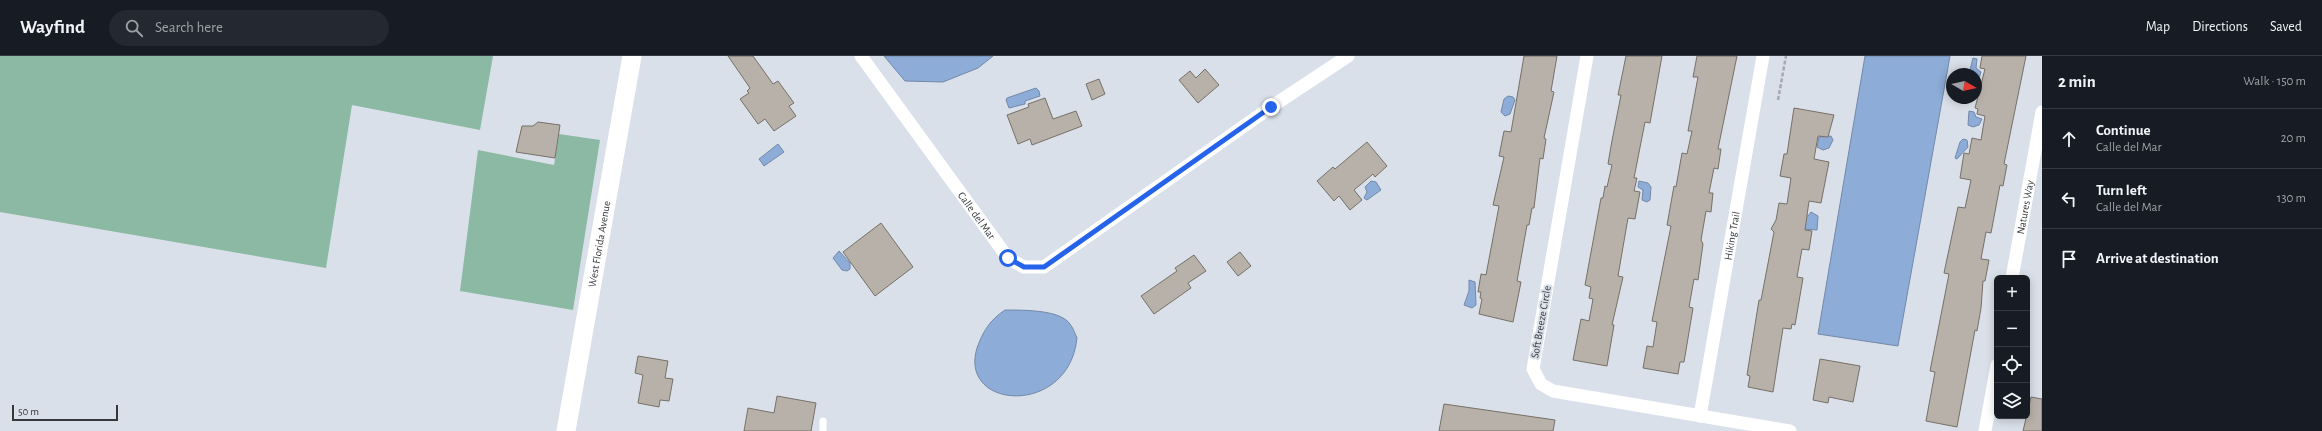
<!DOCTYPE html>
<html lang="en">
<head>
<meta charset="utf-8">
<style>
  body { margin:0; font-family:"Alegreya Sans",sans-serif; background:#242831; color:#f1f3f6 }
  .controls { position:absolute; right:12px; bottom:12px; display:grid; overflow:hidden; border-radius:6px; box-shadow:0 2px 10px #0003 }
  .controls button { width:36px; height:36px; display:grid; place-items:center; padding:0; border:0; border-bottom:1px solid #363941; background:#171b24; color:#f1f3f6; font:20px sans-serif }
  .compass { position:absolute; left:1946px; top:12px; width:36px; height:36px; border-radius:50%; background:#171b24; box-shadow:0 2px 10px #0003; rotate:99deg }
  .scale { position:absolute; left:12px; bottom:10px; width:106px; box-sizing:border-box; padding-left:4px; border:2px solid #35373b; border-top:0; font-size:11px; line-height:14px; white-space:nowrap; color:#35373b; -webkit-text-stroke:3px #dae0e9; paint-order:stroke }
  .stop { position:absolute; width:12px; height:12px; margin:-9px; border:3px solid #2563eb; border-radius:50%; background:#fff }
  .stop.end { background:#2563eb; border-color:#fff; box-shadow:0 1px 4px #0008 }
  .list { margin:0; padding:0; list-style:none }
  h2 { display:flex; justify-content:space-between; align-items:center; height:52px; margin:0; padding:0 16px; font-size:17px }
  h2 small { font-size:13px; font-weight:400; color:#9ea1a6 }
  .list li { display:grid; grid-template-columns:26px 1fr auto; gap:12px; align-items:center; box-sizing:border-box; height:60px; padding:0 16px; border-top:1px solid #363941 }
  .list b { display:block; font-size:15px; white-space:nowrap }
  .list p { margin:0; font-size:13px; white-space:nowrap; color:#9ea1a6 }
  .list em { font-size:13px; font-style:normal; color:#9ea1a6 }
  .icon { flex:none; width:22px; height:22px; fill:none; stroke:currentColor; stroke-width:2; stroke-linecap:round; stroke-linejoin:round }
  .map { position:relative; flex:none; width:2042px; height:375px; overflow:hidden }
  header { display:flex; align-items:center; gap:24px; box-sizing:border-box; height:56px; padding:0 20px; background:#171b24; border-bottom:1px solid #363941 }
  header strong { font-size:19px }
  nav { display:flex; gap:22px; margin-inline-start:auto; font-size:14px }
  .search { width:280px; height:36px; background:#242831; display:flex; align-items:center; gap:10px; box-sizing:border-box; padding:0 14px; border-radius:22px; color:#9ea1a6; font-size:15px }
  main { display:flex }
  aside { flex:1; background:#171b24 }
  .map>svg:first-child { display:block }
</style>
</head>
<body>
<header>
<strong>Wayfind</strong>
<div class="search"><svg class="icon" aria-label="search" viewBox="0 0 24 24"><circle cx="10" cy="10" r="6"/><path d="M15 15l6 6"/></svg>Search here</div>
<nav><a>Map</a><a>Directions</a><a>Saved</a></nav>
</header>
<main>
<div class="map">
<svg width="2042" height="375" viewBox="0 0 2042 375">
  <rect width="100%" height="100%" fill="#dae0e9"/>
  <g fill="#8bb9a3">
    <polygon points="0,0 493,0 480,74 352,49 326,212 0,156"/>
    <polygon points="559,78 600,84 573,254 460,235 478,94 554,109"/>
  </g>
  <g fill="#8dacd8" stroke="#7389a9">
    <polygon points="884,0 993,0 978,12 943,26 905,25"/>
    <polygon points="1865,0 1950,0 1898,290 1818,278"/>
    <polygon points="1973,2 1977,3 1976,12 1981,16 1979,22 1976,22 1976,18 1969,18"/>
    <polygon points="1036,32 1039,35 1040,40 1025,45 1025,48 1009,52 1006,44 1007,42"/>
    <polygon points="1508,40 1513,41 1515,44 1510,58 1505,60 1501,56 1504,43"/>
    <polygon points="1969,55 1974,56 1976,61 1982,63 1979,69 1973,71 1968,69"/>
    <polygon points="1831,80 1833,84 1829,92 1823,94 1817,91 1819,81"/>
    <polygon points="1963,83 1967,84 1968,91 1957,103 1955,102 1960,86"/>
    <polygon points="778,88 784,96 764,110 759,103"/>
    <polygon points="1371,125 1376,126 1381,134 1367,144 1364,142 1367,136 1365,131"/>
    <polygon points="1639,125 1648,127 1651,131 1650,144 1647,146 1642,144 1643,134 1638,131"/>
    <polygon points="1811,156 1818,160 1817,174 1804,173 1803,160 1808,160"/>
    <polygon points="839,195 850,207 850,213 847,215 842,214 833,202"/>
    <polygon points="1469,224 1475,226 1476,249 1472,252 1464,249 1469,235"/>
    <path d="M1005,254C1021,254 1050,254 1063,262C1071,266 1074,275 1077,282C1069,361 958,354 977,292C983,275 990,264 1005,254Z"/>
  </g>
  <g fill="#b7b1a9" stroke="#767068">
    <polygon points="728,0 753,0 773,28 778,25 794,47 789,50 796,60 774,75 765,63 758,68 740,43 749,37 747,35 750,32"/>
    <polygon points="1524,0 1557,0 1551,35 1554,36 1544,82 1546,83 1543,103 1540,102 1534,152 1532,152 1529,169 1527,169 1517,225 1521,226 1513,266 1479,258 1482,243 1480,242 1481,236 1478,236 1481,218 1486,219 1499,150 1493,149 1504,101 1499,100 1504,75 1511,76"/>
    <polygon points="1626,0 1662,0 1650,67 1645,66 1634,122 1637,122 1634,135 1640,136 1635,163 1628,162 1618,220 1623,221 1612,269 1614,269 1607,310 1573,304 1581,263 1589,265 1593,243 1589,242 1591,231 1585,229 1601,142 1603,142 1605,130 1607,131 1612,109 1608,108 1611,90 1621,39 1618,39"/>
    <polygon points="1697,0 1737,0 1718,93 1721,93 1718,113 1714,112 1709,137 1713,137 1711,156 1706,155 1701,184 1703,188 1698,224 1694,223 1689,251 1693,252 1684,306 1680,306 1678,318 1643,312 1647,290 1653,291 1657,266 1652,265 1671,170 1667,169 1674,130 1676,131 1682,97 1687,98 1692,75 1688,75 1698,21 1693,21"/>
    <polygon points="1982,0 2026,0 2004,108 2007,109 2003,130 2000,129 1991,177 1986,176 1981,203 1989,204 1985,225 1983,225 1981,252 1977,275 1975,274 1957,371 1926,365 1935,316 1930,315 1949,218 1944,217 1958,151 1965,152 1971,124 1960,122 1964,97 1969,98 1972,82 1981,84 1985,60 1977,58 1978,53 1975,52 1985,13 1980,12"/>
    <polygon points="1205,13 1219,29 1198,47 1179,24 1190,15 1196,22"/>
    <polygon points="1099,23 1105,38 1092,44 1086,28"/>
    <polygon points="1045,42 1053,63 1076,55 1082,70 1032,89 1030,83 1018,88 1007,59 1029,51 1028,48"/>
    <polygon points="1794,52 1834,59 1828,81 1818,80 1814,103 1829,106 1821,147 1809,145 1805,174 1812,175 1809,194 1802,193 1797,221 1803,222 1795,269 1792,268 1791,273 1783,272 1773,336 1748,331 1750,320 1747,319 1759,244 1761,244 1774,176 1771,173 1776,164 1779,147 1787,148 1791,122 1780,120 1784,98 1787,98"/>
    <polygon points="538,66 560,69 555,102 516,96 522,70 533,70"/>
    <polygon points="1367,86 1387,110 1375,121 1373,118 1354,134 1362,144 1350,154 1339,140 1334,145 1317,125 1333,111 1335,113"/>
    <polygon points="881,167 913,211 875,240 843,196"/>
    <polygon points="1240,196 1251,210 1238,220 1227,206"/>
    <polygon points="1194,199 1206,215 1188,227 1191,232 1154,258 1141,240 1177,215 1175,212"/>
    <polygon points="638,300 668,305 665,322 673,323 669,345 660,344 659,351 638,347 643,319 635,317"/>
    <polygon points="1820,303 1860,310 1853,346 1829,341 1828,347 1813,344"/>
    <polygon points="777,340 816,347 811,375 744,375 748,352 774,357"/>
    <polygon points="2031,341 2042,343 2042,375 2023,375"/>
    <polygon points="1444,348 1555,364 1553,375 1439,375"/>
  </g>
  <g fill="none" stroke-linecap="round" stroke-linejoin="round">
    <polyline stroke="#a4a9b0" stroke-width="2.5" stroke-dasharray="4 2" stroke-linecap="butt" points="1778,44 1786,0"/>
    <polyline stroke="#fff" stroke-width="7" points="823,365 823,375"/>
    <g stroke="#fff" stroke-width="13">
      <path id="s1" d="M861,0L1008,202L1024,211H1044L1271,51L1348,0"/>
      <polyline points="1587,0 1533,313 1541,328 1553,335 1790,375"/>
      <path id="s2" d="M2012,222L2042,56"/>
      <path id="s3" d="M1700,360L1763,0"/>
      <polyline points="1985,375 1997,309"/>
    </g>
    <path stroke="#fff" stroke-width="19" id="s4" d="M566,375L632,0"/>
  </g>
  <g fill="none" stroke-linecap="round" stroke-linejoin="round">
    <polyline stroke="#2563eb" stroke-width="5" points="1008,202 1024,211 1044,211 1271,51"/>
  </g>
  <g text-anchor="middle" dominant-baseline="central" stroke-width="4" stroke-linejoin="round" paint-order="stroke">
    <g font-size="11" fill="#35373b" stroke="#dae0e9">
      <text stroke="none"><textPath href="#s2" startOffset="72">Natures Way</textPath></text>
      <text stroke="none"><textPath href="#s1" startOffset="197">Calle del Mar</textPath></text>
      <text stroke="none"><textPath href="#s3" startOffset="183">Hiking Trail</textPath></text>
      <text stroke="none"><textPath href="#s4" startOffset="190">West Florida Avenue</textPath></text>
      <text transform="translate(1541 266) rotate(-80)">Soft Breeze Circle</text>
    </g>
  </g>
</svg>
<div class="controls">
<button>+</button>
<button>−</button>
<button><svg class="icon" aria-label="locate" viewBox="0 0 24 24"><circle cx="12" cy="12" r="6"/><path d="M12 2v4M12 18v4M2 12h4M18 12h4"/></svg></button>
<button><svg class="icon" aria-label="layers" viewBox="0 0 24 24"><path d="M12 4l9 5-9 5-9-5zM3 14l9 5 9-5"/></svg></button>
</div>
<svg class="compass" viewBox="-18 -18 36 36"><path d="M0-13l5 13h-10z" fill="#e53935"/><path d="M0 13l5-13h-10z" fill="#9ea1a6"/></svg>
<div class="scale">50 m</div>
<div class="stop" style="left:1008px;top:202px"></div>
<div class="stop end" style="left:1271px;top:51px"></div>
</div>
<aside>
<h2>2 min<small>Walk · 150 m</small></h2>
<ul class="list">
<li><svg class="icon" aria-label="ahead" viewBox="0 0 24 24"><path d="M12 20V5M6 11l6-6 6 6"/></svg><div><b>Continue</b><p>Calle del Mar</p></div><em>20 m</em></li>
<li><svg class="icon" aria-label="left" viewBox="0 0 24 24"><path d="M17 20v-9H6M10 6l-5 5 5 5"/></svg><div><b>Turn left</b><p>Calle del Mar</p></div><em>130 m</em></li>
<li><svg class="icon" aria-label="arrive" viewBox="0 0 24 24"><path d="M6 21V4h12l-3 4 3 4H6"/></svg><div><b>Arrive at destination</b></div></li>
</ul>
</aside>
</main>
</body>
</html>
